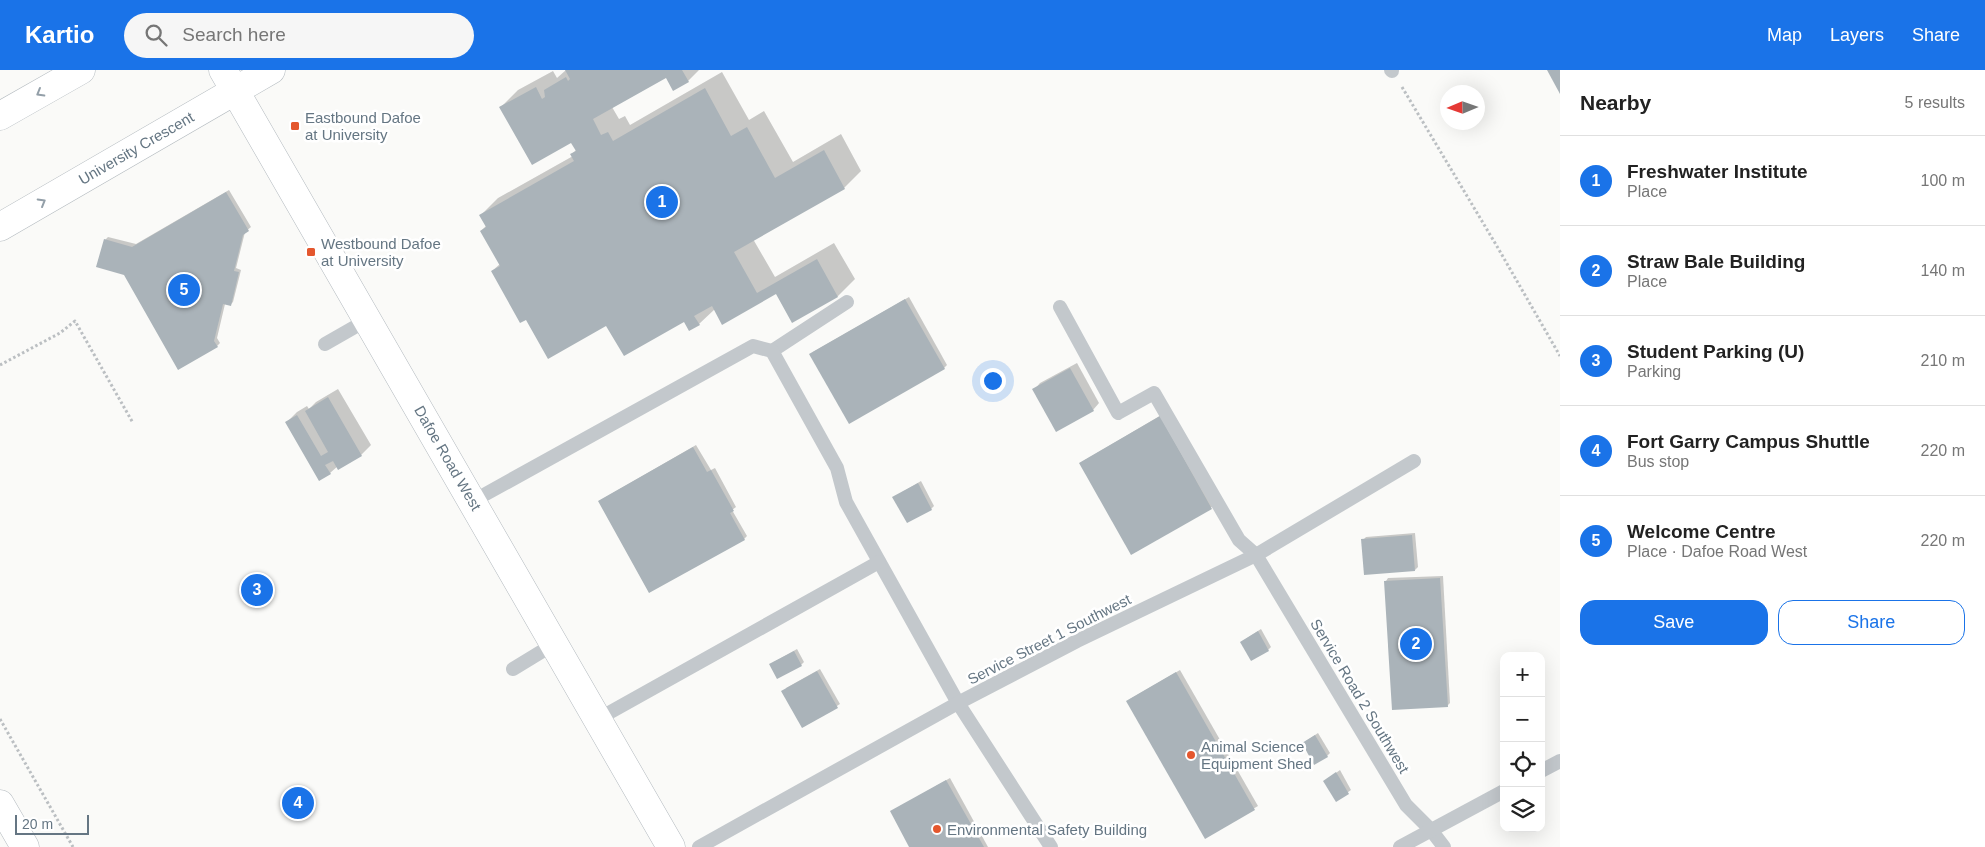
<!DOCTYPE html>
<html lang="en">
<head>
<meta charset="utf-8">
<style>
  body { margin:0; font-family:Helvetica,sans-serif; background:#f6f6f6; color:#222 }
  .controls { position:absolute; right:15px; bottom:15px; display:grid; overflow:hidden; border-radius:10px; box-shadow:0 5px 20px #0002 }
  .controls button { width:45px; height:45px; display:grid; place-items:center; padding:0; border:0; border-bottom:1px solid #e0e0e0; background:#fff; color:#222; font:25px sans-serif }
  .compass { position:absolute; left:1440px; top:15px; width:45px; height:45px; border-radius:50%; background:#fff; box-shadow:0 5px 20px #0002; rotate:268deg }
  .scale { position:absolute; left:15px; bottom:12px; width:74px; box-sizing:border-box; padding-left:5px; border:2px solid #657683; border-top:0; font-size:14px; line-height:18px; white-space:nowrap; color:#657683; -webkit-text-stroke:4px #fff; paint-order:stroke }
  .you { position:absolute; left:992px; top:310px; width:18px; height:18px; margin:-12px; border:4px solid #fff; border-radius:50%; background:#1a73e8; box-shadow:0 0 0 8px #1a73e833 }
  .badge { display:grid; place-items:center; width:32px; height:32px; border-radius:50%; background:#1a73e8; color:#fff; font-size:16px; font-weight:700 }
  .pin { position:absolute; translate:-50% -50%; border:2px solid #fff; box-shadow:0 1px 5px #0006 }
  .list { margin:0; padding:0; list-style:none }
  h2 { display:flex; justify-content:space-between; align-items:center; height:65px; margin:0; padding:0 20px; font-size:21px }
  h2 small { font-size:16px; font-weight:400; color:#767676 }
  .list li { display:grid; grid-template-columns:32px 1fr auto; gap:15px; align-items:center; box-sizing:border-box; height:90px; padding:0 20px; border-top:1px solid #e0e0e0 }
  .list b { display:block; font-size:19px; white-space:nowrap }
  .list p { margin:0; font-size:16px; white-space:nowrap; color:#767676 }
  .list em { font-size:16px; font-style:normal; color:#767676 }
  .actions { display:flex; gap:10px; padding:15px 20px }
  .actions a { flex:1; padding:11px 0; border:1px solid #1a73e8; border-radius:15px; text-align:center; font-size:18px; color:#1a73e8 }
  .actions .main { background:#1a73e8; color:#fff }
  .icon { flex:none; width:28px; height:28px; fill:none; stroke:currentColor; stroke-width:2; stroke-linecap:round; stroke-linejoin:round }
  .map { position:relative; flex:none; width:1560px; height:777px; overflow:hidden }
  header { display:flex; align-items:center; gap:30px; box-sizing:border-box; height:70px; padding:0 25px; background:#1a73e8; color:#fff }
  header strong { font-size:24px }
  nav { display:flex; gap:28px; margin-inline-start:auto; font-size:18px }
  .search { width:350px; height:45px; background:#f6f6f6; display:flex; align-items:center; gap:12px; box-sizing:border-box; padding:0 18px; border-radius:28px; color:#767676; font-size:19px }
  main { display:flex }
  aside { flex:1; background:#fff }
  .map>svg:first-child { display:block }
</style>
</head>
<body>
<header>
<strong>Kartio</strong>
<div class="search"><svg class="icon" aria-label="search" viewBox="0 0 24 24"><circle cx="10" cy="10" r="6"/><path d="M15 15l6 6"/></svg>Search here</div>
<nav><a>Map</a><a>Layers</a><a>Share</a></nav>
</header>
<main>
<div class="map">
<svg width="1560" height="777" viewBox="0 0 1560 777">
  <rect width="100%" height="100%" fill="#fafaf8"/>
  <g fill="#0003">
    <polygon points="566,0 699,0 688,11 666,6 612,37 619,49 625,46 630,55 722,2 749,50 764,41 793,92 841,64 861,101 844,118 753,169 775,207 834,173 855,209 838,226 792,251 776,223 715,239 699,254 684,250 607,254 526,248 492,201 500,194 481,161 487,155 481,145 498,128 573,86 572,84 576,80 572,71 501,37 518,20 553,1 557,8"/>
    <polygon points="229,120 251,157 245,162 236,198 241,200 233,232 230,235 225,234 217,268 220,273 217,276 105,170 108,167 136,174"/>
    <polygon points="909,227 947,295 944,298 813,282"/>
    <polygon points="1077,293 1099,333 1093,340 1034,320 1040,313"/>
    <polygon points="338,319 371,375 361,385 338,396 330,403 287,352 297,342 307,336 309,339 316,332"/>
    <polygon points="1163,344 1215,435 1132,484 1080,393"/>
    <polygon points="696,375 711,400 715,398 736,437 732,440 747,466 744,469 599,431"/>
    <polygon points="921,411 934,436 931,439 894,427"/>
    <polygon points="1415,463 1418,497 1415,500 1363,470 1366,467"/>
    <polygon points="1443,506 1450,633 1447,636 1386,511 1388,508"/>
    <polygon points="1261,559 1271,577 1268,580 1241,572"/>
    <polygon points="797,579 804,592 801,595 774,592"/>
    <polygon points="820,599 840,634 803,657 786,618"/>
    <polygon points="1180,600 1258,736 1206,767 1130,629"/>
    <polygon points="1318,663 1330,683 1327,686 1306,671"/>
    <polygon points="1340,700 1351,720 1337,730 1325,711"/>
    <polygon points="950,708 988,777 911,777 891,742"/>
  </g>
  <g fill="#aab3b9">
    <polygon points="565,0 682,0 689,12 673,21 666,8 593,49 601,65 608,62 613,71 705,18 731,66 747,57 775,108 824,80 845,119 734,182 757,223 817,189 838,227 792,253 776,224 722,255 712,236 694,246 700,255 689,261 684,252 624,286 606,256 548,289 526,250 520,253 491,201 500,196 480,161 486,157 479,145 574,91 570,84 576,81 571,73 532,95 499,37 536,17 542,29 545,27 544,20 566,7 568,11 570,9"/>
    <polygon points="1547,0 1560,0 1560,24"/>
    <polygon points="226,122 249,161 243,165 234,201 239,202 231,236 223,234 214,271 218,277 178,300 124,205 96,197 104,169 132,177"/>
    <polygon points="905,229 945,299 849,354 809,284"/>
    <polygon points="1070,298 1094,341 1056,362 1032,319"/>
    <polygon points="328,327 362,386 338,400 333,391 325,395 331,404 319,411 285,352 297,345 321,386 328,382 305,341"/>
    <polygon points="1160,346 1212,439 1131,485 1079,393"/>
    <polygon points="693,377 707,402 711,400 734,441 730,443 745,470 649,523 598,431"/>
    <polygon points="918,413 932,440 907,453 892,427"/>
    <polygon points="1412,465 1415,501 1364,505 1361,469"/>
    <polygon points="1440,508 1448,637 1392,640 1384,511"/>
    <polygon points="1258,561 1269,581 1251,591 1240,572"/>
    <polygon points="794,581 802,596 777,609 769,594"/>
    <polygon points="817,601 838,638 802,658 781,621"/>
    <polygon points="1176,602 1255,740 1205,769 1126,631"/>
    <polygon points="1315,665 1328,687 1314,695 1302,673"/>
    <polygon points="1336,702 1349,724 1336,732 1323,711"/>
    <polygon points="946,710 984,777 909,777 890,741"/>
  </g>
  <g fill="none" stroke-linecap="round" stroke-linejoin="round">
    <g stroke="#b3babf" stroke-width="29">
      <g id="secondary">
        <polyline points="223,0 671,777"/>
        <polyline points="0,46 81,0"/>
        <polyline points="0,157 271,0"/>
        <polyline points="0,734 25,777"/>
      </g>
    </g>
    <g stroke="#bbbfc2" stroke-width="3" stroke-dasharray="2.5 2.5" stroke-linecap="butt">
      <polyline points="1402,17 1498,178 1560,286"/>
      <polyline points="0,295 60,263 75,251 133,353"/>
      <polyline points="0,649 73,777"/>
    </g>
    <g stroke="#c3c8cc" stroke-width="14">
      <polyline points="1391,0 1392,1"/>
      <polyline points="1060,237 1118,343 1154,323 1239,470 1256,485 1406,735 1431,760 1444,777"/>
      <polyline points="325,274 367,250"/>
      <polyline points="772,281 847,232"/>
      <polyline points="473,431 753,276 772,281 837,398 846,432 958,633 1051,777"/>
      <polyline points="513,599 554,574"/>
      <polyline points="598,649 879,492"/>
      <polyline points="1541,701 1560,691"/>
      <polyline points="699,777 958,633 1077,571 1256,485 1414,391"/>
      <polyline points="1400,777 1504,721"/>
    </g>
    <use href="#secondary" stroke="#fff" stroke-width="28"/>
  </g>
  <defs><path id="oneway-chevron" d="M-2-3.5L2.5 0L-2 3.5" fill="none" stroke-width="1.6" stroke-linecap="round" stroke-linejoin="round" transform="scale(1.25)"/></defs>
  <g stroke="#939fa8">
    <use href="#oneway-chevron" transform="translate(40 23) rotate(150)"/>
    <use href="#oneway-chevron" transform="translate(42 132) rotate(-30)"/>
  </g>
  <g fill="#e4572e" stroke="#fff" stroke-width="2">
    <rect x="290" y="51" width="10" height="10" rx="2.5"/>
    <rect x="306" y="177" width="10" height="10" rx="2.5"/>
    <circle cx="1191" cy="685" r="5"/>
    <circle cx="937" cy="759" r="5"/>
  </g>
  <g text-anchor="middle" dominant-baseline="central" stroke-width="5" stroke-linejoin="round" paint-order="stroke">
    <g font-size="15" fill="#657683" stroke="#fff" text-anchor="start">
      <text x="305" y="47">Eastbound Dafoe<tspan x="305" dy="17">at University</tspan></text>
      <text x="321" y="173">Westbound Dafoe<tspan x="321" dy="17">at University</tspan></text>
      <text x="1201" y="676">Animal Science<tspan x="1201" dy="17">Equipment Shed</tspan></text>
      <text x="947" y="759">Environmental Safety Building</text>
    </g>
    <g font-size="15" fill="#657683" stroke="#fff">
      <text transform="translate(136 78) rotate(-30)">University Crescent</text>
      <text transform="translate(448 388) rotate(60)">Dafoe Road West</text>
      <text transform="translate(1049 569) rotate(-27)">Service Street 1 Southwest</text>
      <text transform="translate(1360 626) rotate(59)">Service Road 2 Southwest</text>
    </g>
  </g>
</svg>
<div class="controls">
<button>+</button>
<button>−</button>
<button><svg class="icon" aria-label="locate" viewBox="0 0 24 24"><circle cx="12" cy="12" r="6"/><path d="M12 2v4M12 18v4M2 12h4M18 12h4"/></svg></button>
<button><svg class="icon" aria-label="layers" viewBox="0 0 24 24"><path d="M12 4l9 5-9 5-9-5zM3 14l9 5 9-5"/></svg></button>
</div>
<svg class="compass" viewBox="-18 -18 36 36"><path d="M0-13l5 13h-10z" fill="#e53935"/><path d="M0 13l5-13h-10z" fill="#767676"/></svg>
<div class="scale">20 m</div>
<div class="you"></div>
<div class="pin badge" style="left:662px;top:132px">1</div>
<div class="pin badge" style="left:1416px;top:574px">2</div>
<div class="pin badge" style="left:257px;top:520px">3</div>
<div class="pin badge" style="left:298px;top:733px">4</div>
<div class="pin badge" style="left:184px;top:220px">5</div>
</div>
<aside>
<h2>Nearby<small>5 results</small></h2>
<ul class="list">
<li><span class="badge">1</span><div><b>Freshwater Institute</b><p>Place</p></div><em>100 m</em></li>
<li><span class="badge">2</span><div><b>Straw Bale Building</b><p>Place</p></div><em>140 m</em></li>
<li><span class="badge">3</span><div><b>Student Parking (U)</b><p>Parking</p></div><em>210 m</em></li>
<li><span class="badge">4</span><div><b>Fort Garry Campus Shuttle</b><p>Bus stop</p></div><em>220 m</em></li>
<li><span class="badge">5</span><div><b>Welcome Centre</b><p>Place · Dafoe Road West</p></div><em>220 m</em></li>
</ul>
<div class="actions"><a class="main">Save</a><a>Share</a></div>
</aside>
</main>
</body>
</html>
